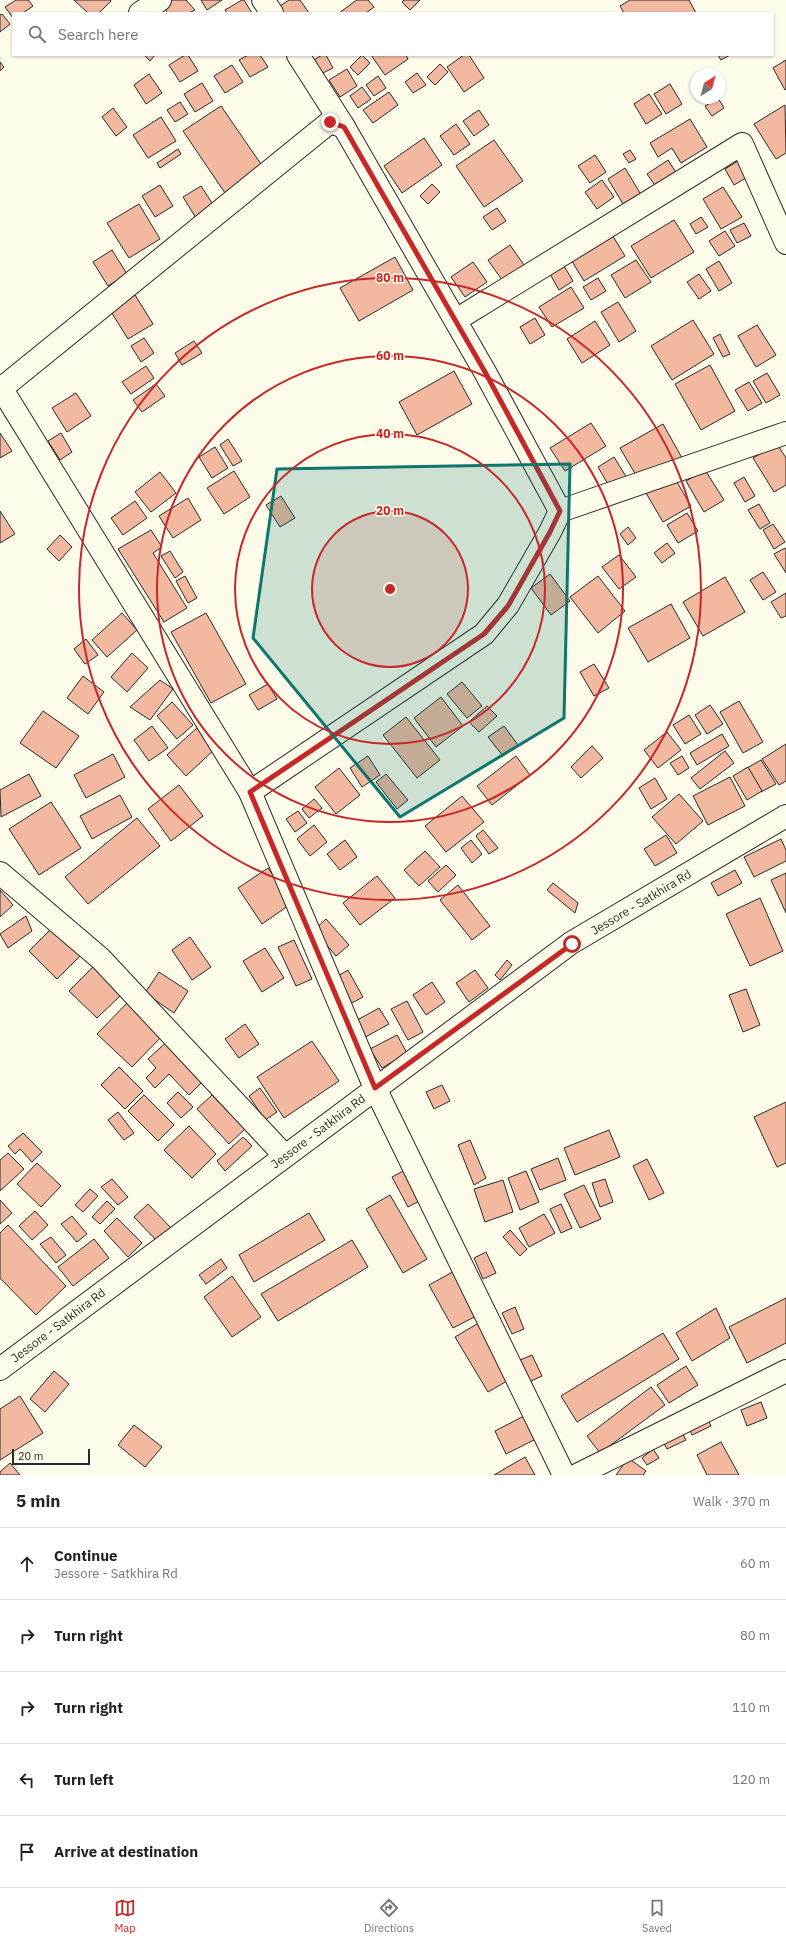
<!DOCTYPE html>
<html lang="en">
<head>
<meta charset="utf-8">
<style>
  body { margin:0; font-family:"IBM Plex Sans",sans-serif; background:#f2f2f2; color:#202124 }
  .compass { position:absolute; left:690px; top:68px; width:36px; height:36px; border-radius:50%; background:#fff; box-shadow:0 1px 3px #0004; rotate:36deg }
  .scale { position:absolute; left:12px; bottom:10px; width:78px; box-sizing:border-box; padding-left:4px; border:2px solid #2b2b2b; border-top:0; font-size:11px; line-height:14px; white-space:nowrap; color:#2b2b2b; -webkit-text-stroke:3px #fdfbea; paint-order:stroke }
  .stop { position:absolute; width:12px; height:12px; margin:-9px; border:3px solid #c62828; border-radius:50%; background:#fff }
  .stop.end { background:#c62828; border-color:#fff; box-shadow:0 1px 4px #0008 }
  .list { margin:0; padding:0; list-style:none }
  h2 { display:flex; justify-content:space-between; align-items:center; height:52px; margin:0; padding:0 16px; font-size:17px }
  h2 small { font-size:13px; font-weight:400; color:#757577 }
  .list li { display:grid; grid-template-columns:26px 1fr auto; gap:12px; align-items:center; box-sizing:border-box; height:72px; padding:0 16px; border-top:1px solid #e0e0e0 }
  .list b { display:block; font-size:15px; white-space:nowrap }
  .list p { margin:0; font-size:13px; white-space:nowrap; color:#757577 }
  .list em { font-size:13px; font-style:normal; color:#757577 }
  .icon { flex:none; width:22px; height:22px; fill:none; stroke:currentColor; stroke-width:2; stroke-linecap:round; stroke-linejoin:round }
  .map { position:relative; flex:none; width:786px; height:1475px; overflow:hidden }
  .search { position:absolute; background:#fff; box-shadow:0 1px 3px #0004; left:12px; right:12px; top:12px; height:44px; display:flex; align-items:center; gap:10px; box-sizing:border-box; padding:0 14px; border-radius:0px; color:#757577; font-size:15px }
  .sheet { height:412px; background:#fff }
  nav { display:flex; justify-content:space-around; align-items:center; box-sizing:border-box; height:56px; border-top:1px solid #e0e0e0; background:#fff; font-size:11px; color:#757577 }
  nav a { display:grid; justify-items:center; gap:2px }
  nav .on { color:#c62828 }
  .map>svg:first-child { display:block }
</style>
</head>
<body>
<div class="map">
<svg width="786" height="1475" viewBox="0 0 786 1475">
  <rect width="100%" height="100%" fill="#fdfbea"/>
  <g fill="#f2b8a0" stroke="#2b2b2b">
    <polygon points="16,0 28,0 33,6 23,13 13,13 13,18 5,7"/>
    <polygon points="74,0 110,0 111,1 99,13 88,13"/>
    <polygon points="171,0 186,0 195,10 189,13 168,13 162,6"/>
    <polygon points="201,0 222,0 207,10"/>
    <polygon points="242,0 244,0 252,13 227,13 225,10"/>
    <polygon points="289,0 300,0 309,13 281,13 277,8"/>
    <polygon points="357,0 368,0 374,7 366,13 339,13"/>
    <polygon points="404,0 420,0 410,10 402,2"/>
    <polygon points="630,0 689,0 696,13 624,13 620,6"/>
    <polygon points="2,14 10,24 0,32 0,15"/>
    <polygon points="144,55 155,55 150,61"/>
    <polygon points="185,55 188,55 198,71 180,82 169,65"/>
    <polygon points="248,55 260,55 268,67 250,77 239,60"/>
    <polygon points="322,55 326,55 333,68 321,74 314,60"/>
    <polygon points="362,55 370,63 358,75 350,67"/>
    <polygon points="371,55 406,55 408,59 385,75"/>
    <polygon points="464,55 469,55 484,78 464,92 447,67"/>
    <polygon points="718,55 730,55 721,60"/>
    <polygon points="786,60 786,89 785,90 773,68"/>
    <polygon points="0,62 4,67 0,71"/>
    <polygon points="440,64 448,72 435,85 427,77"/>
    <polygon points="232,65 243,82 225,93 214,76"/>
    <polygon points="347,69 357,86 340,97 329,80"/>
    <polygon points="417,73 426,85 413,93 405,82"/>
    <polygon points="149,74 162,93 146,104 134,85"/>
    <polygon points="378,76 386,88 374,96 366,85"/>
    <polygon points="202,83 213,101 195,112 184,94"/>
    <polygon points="670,84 682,104 666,114 654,94"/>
    <polygon points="362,87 371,99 358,108 350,96"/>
    <polygon points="389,92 398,105 373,123 363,110"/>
    <polygon points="649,94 662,114 646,124 634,104"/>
    <polygon points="718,98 724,108 712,116 705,106"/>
    <polygon points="180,102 188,114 175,122 167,110"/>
    <polygon points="785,105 786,153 776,159 754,124"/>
    <polygon points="221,106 263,167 225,193 183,131"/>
    <polygon points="113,108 127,127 116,136 102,117"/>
    <polygon points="479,110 489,125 474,136 463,121"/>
    <polygon points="161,117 176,141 148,158 133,135"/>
    <polygon points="690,119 707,147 681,163 672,148 658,157 650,143"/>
    <polygon points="456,124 470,144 454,155 440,136"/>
    <polygon points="424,138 442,165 402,193 384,166"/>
    <polygon points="494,140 523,181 484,207 456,166"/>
    <polygon points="178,149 181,154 160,168 157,163"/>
    <polygon points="630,150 636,159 629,163 623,154"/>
    <polygon points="595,155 606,172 590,183 578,166"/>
    <polygon points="741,159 751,175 734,185 725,169"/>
    <polygon points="668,160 679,177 659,191 647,174"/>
    <polygon points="625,168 643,198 626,209 608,179"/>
    <polygon points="602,180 614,197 597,209 585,192"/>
    <polygon points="432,184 440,192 428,204 420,196"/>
    <polygon points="160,185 173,206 155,217 142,196"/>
    <polygon points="201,186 214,206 196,218 183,197"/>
    <polygon points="723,187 742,217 721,229 703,199"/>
    <polygon points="139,204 160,239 129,258 107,223"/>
    <polygon points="497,208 506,221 492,230 483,217"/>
    <polygon points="701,217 708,227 696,234 690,224"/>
    <polygon points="674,220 694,252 651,278 631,246"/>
    <polygon points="744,223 751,236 737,243 730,230"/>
    <polygon points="725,231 735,246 719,256 709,241"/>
    <polygon points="611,233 625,256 584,281 570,258"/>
    <polygon points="510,245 524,265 502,280 488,260"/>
    <polygon points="112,250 127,274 108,286 93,262"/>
    <polygon points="395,257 413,290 359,321 340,288"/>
    <polygon points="636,260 651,282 625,298 611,275"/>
    <polygon points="719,261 732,283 719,291 706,269"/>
    <polygon points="473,262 487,282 465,297 451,277"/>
    <polygon points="564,266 573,281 559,290 550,274"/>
    <polygon points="699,274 711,291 699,299 687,282"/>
    <polygon points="598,278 606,291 591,300 583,287"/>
    <polygon points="571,287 584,308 552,327 539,307"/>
    <polygon points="135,295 153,324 128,339 110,310"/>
    <polygon points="618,302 636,331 619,342 601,312"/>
    <polygon points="535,318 545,335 530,344 520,327"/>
    <polygon points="693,320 714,354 672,380 651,346"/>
    <polygon points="595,321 610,345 582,363 567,339"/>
    <polygon points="757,325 776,355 756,367 738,336"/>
    <polygon points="720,334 730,354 723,357 713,338"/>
    <polygon points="144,338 154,353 141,362 131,346"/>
    <polygon points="194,341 202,353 182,365 175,353"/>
    <polygon points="710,365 735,411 701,430 675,384"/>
    <polygon points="146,366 154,378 131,394 122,382"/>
    <polygon points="454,371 472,404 417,435 399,402"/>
    <polygon points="767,373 780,395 766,403 753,381"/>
    <polygon points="749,382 762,403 748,411 735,390"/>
    <polygon points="156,384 165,396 142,412 133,400"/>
    <polygon points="76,393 91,416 67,432 52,408"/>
    <polygon points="591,423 606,446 565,471 550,448"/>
    <polygon points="663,424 682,458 640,482 620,448"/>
    <polygon points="0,433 12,451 0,458"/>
    <polygon points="61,433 72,452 60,460 48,441"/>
    <polygon points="228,439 242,461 233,466 220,445"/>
    <polygon points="777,444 786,458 786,485 774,492 753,458"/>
    <polygon points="215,447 228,468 212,478 199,457"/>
    <polygon points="614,457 630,483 613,493 598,467"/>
    <polygon points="705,470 724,500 704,512 686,481"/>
    <polygon points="234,471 250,497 224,514 207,488"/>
    <polygon points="160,472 176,493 151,512 135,492"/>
    <polygon points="674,477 691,506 663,522 646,493"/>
    <polygon points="744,477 755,496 745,502 734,483"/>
    <polygon points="281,496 295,518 280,527 266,505"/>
    <polygon points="188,498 201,520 173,538 159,516"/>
    <polygon points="135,501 147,518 123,535 111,518"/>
    <polygon points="759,504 770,523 760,529 748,510"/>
    <polygon points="0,511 15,534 0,543"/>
    <polygon points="687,513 698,531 678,543 667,525"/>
    <polygon points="773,524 785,542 774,549 763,530"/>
    <polygon points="628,527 636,538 628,545 620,534"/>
    <polygon points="151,530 162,547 153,553 187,608 164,622 118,549"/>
    <polygon points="60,535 72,547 59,561 47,549"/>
    <polygon points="667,543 675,553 662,563 654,553"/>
    <polygon points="785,548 786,550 786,573 774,554"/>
    <polygon points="170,551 183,572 175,578 161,556"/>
    <polygon points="619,555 636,577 619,589 602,567"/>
    <polygon points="763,572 776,592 763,600 750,580"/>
    <polygon points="550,574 570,601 551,615 531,588"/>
    <polygon points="185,576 197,598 188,603 176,581"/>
    <polygon points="598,576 625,611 598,633 570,597"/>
    <polygon points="725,577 745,612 703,636 683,602"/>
    <polygon points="786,593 786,616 781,618 771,602"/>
    <polygon points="671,604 690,638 648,662 628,628"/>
    <polygon points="122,613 137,630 107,657 92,640"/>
    <polygon points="206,613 246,684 211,703 171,632"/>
    <polygon points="86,639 98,655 85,664 74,649"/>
    <polygon points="132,653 148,668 127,692 111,677"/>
    <polygon points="594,664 609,688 594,696 580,672"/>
    <polygon points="83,676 104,692 88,714 67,698"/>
    <polygon points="160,680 173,689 150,720 130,707"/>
    <polygon points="462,682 482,706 467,718 447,694"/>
    <polygon points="268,684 277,699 258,710 249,695"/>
    <polygon points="441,697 463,726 436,747 414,718"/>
    <polygon points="739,701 763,742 743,753 720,712"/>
    <polygon points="172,702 193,725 177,739 157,716"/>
    <polygon points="710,705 723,724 707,734 695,715"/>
    <polygon points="487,706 497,716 479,732 469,722"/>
    <polygon points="43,711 79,736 56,768 20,743"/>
    <polygon points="689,715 701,734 685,744 673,725"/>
    <polygon points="406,717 440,760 417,778 383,735"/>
    <polygon points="152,726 168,748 149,761 134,740"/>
    <polygon points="504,726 518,745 503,756 488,737"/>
    <polygon points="198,727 217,747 186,776 167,755"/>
    <polygon points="667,732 681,750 658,768 644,750"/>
    <polygon points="722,734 729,746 697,765 690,753"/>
    <polygon points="786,744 786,781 779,785 762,759"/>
    <polygon points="592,746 603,758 581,778 571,767"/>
    <polygon points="725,751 734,763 700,789 691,778"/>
    <polygon points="113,754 125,777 86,798 74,775"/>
    <polygon points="368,756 380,775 362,787 350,768"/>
    <polygon points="516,756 530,775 492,805 477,786"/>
    <polygon points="682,756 689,768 678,775 670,763"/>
    <polygon points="761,760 776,784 761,792 747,768"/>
    <polygon points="748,767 762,791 747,800 733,776"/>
    <polygon points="339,768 360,795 336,814 315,787"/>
    <polygon points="29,774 41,796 1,817 0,790"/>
    <polygon points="386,774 408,800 397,809 376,782"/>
    <polygon points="730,777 745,806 708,825 693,796"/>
    <polygon points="655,778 667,799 651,809 639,788"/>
    <polygon points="179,785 203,816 171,841 148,809"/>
    <polygon points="679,794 703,821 676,844 652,817"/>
    <polygon points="120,795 132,817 92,839 80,816"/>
    <polygon points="462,796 484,822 446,852 425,826"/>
    <polygon points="314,799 322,808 309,818 302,809"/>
    <polygon points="51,802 81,848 39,875 9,829"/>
    <polygon points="298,811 307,823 295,832 286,819"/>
    <polygon points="137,818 160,846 88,904 65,877"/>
    <polygon points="314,825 327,842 310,856 297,839"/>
    <polygon points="483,830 498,848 489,854 476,836"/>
    <polygon points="666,835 677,853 655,866 644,849"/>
    <polygon points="781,839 786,850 786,861 754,877 744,857"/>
    <polygon points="345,840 357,857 340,870 327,854"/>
    <polygon points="471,840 482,854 472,863 461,848"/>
    <polygon points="425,851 440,867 419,886 404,870"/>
    <polygon points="446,865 456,875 438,892 428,881"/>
    <polygon points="268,868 292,903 262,924 238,888"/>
    <polygon points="735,870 742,883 718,896 711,883"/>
    <polygon points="786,873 786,913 771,880"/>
    <polygon points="377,876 395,898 360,925 343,903"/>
    <polygon points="553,883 578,903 575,913 547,890"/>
    <polygon points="458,885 490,926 472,940 440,900"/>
    <polygon points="0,890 13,905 0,917"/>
    <polygon points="760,898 783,951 750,966 726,914"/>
    <polygon points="26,916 32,931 8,948 0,934"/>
    <polygon points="326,919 349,945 336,956 314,930"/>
    <polygon points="53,927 81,955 57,979 29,951"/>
    <polygon points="190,937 211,967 192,980 172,950"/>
    <polygon points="294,940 312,979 296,986 278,947"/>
    <polygon points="265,948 284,978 262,992 243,961"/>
    <polygon points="507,960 512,965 500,980 495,975"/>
    <polygon points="93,967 121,995 97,1018 69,991"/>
    <polygon points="348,970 363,997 348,1005 333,979"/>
    <polygon points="475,970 488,988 469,1002 456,983"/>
    <polygon points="159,972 188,991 174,1013 145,993"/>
    <polygon points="432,982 445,1002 426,1015 413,995"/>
    <polygon points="746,989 760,1025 743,1032 729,995"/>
    <polygon points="131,999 165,1033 132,1067 97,1034"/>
    <polygon points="407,1001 423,1032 408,1040 391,1009"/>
    <polygon points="379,1008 389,1024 360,1040 350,1024"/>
    <polygon points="245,1024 259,1044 239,1058 225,1039"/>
    <polygon points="397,1035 407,1053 382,1068 370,1049"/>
    <polygon points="171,1038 208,1076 189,1095 169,1074 155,1088 146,1078 156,1068 148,1059"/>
    <polygon points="312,1041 339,1081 284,1118 257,1077"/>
    <polygon points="119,1067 143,1091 125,1109 101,1085"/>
    <polygon points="442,1085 450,1101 434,1109 426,1092"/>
    <polygon points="260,1088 277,1112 265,1120 249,1096"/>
    <polygon points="178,1092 193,1107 181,1118 167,1103"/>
    <polygon points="144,1095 174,1125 158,1141 128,1111"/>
    <polygon points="212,1095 245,1129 229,1144 197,1109"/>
    <polygon points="786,1102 786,1163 777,1167 754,1117"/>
    <polygon points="118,1112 134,1133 124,1140 108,1120"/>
    <polygon points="189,1126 216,1154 192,1178 164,1150"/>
    <polygon points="609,1130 620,1157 575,1175 564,1148"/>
    <polygon points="23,1133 42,1152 32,1162 20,1149 15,1154 8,1146"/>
    <polygon points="243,1137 252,1146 225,1171 217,1161"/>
    <polygon points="470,1140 486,1178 474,1185 458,1145"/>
    <polygon points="8,1153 24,1169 0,1191 0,1160"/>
    <polygon points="558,1158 566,1180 540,1190 531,1169"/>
    <polygon points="647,1159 664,1193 649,1200 633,1166"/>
    <polygon points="37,1163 61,1186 41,1207 17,1184"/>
    <polygon points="407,1169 423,1199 408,1207 392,1177"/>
    <polygon points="526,1171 539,1202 520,1210 508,1178"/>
    <polygon points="112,1179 128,1197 118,1205 101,1187"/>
    <polygon points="605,1179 613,1202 600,1207 592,1183"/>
    <polygon points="503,1180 513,1212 485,1222 474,1189"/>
    <polygon points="584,1185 601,1219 580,1228 564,1194"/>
    <polygon points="90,1189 98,1196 83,1212 75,1205"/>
    <polygon points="390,1195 427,1259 403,1273 366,1209"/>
    <polygon points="0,1200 12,1213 0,1224"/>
    <polygon points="107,1201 115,1209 100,1224 92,1217"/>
    <polygon points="148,1204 172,1229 159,1243 134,1217"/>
    <polygon points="561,1204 572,1228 561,1233 550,1209"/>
    <polygon points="35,1211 48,1225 32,1240 19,1226"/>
    <polygon points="309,1213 325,1240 254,1282 239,1255"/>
    <polygon points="544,1214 555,1233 529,1247 519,1228"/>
    <polygon points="72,1216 87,1234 77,1242 61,1224"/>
    <polygon points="117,1218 142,1243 128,1257 104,1231"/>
    <polygon points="8,1225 66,1286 36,1315 0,1278 0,1233"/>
    <polygon points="510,1230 527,1249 520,1256 503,1237"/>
    <polygon points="51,1237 66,1255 56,1263 40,1244"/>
    <polygon points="94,1239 109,1258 73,1286 58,1267"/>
    <polygon points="352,1240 368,1267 278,1321 261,1294"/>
    <polygon points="486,1252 496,1273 483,1279 474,1258"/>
    <polygon points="221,1259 227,1268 206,1284 199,1275"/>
    <polygon points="460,1268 484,1312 453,1328 429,1285"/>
    <polygon points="232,1276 261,1317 232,1337 204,1297"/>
    <polygon points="786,1298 786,1343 747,1363 729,1327"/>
    <polygon points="515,1307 524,1329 512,1334 502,1313"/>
    <polygon points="716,1308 730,1338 692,1361 676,1333"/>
    <polygon points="482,1321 514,1377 488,1392 455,1337"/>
    <polygon points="663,1333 679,1359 577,1422 561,1396"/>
    <polygon points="532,1355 542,1376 529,1382 520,1360"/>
    <polygon points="686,1366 698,1385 669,1403 657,1385"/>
    <polygon points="54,1371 69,1384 45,1412 30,1399"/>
    <polygon points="651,1387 665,1405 600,1453 587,1436"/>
    <polygon points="20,1396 43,1433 0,1460 0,1409"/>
    <polygon points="761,1402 767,1418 747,1426 741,1410"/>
    <polygon points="706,1415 711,1426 692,1435 687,1424"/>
    <polygon points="524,1416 536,1439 506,1454 495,1431"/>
    <polygon points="134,1425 162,1447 145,1467 118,1445"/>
    <polygon points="680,1429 686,1440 667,1449 661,1438"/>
    <polygon points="721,1442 739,1475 707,1475 697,1455"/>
    <polygon points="653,1449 659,1458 647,1465 642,1458"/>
    <polygon points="525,1457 535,1475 494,1475"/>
    <polygon points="628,1458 646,1471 643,1475 616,1475"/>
    <polygon points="10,1463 20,1475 0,1475 0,1472"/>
  </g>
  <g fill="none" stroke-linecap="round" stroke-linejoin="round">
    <g stroke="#2b2b2b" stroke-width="24">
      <g id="minor">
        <polyline points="263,0 272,13"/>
        <polyline points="140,13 160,0"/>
        <polyline points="298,55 344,127"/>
        <polyline points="456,320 742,144 786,243"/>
        <polyline points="0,386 250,792 375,1088 564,1475"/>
        <polyline points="2,388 330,122 344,127 485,372 560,511 550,532 508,605 484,634 250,792"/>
        <polyline points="560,511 786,433"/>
        <polyline points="0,873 101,959 285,1156"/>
        <polyline points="577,1475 786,1371"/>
      </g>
    </g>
    <g stroke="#2b2b2b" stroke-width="24">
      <polyline id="major" points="0,1369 571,943 786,816"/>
    </g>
    <use href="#minor" stroke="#fdfbea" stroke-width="22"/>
    <use href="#major" stroke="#fdfbea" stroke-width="22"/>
  </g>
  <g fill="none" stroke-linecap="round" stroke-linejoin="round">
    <polyline stroke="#c62828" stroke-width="5" points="330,122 344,127 485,372 560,511 550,532 508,606 484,634 250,792 375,1088 572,944"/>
  </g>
  <path fill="#0f766e" fill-opacity="0.2" stroke="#0f766e" stroke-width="3" stroke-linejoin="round" d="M570,464L564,718L400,817L253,638L277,469Z"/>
  <circle cx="390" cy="589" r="78" fill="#c62828" fill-opacity=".12"/>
  <g fill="none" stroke="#c62828" stroke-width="2">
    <circle cx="390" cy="589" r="78"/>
    <circle cx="390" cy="589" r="155"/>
    <circle cx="390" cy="589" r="233"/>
    <circle cx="390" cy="589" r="311"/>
  </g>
  <g text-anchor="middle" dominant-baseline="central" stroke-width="3" stroke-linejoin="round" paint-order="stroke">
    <g font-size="12" fill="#2b2b2b" stroke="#fdfbea">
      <text transform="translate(641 902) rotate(-31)">Jessore - Satkhira Rd</text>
      <text transform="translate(318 1131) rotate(-37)">Jessore - Satkhira Rd</text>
      <text transform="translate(58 1325) rotate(-37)">Jessore - Satkhira Rd</text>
    </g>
  </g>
  <circle cx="390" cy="589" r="6" fill="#c62828" stroke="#fdfbea" stroke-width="2"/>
  <g font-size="12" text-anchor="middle" font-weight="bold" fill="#c62828" stroke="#fdfbea" stroke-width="3" stroke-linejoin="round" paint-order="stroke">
    <text x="390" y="282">80 m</text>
    <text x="390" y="360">60 m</text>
    <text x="390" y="438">40 m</text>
    <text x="390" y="515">20 m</text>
  </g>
</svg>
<svg class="compass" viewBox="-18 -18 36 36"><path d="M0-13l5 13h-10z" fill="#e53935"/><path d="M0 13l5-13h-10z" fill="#757577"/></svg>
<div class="scale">20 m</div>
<div class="stop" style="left:572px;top:944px"></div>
<div class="stop end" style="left:330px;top:122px"></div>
<div class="search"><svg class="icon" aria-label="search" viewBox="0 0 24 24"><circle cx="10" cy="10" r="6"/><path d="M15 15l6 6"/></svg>Search here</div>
</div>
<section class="sheet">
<h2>5 min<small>Walk · 370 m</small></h2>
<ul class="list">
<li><svg class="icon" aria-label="ahead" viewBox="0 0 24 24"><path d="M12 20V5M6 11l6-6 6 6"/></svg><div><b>Continue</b><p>Jessore - Satkhira Rd</p></div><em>60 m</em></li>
<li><svg class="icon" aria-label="right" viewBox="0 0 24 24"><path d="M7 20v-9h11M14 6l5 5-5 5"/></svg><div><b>Turn right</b></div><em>80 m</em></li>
<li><svg class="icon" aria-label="right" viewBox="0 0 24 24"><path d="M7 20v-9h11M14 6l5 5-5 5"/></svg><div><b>Turn right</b></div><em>110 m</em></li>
<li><svg class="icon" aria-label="left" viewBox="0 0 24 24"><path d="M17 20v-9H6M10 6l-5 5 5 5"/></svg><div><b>Turn left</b></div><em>120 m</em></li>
<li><svg class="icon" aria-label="arrive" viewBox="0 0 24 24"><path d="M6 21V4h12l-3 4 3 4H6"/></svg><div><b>Arrive at destination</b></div></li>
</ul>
</section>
<nav>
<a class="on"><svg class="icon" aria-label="map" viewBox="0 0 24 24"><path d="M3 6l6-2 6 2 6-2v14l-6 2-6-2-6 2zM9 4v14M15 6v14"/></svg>Map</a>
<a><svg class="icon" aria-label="directions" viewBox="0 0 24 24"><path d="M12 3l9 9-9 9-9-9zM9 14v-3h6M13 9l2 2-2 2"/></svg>Directions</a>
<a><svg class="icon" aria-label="saved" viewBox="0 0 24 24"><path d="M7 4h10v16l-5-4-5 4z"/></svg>Saved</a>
</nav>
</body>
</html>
